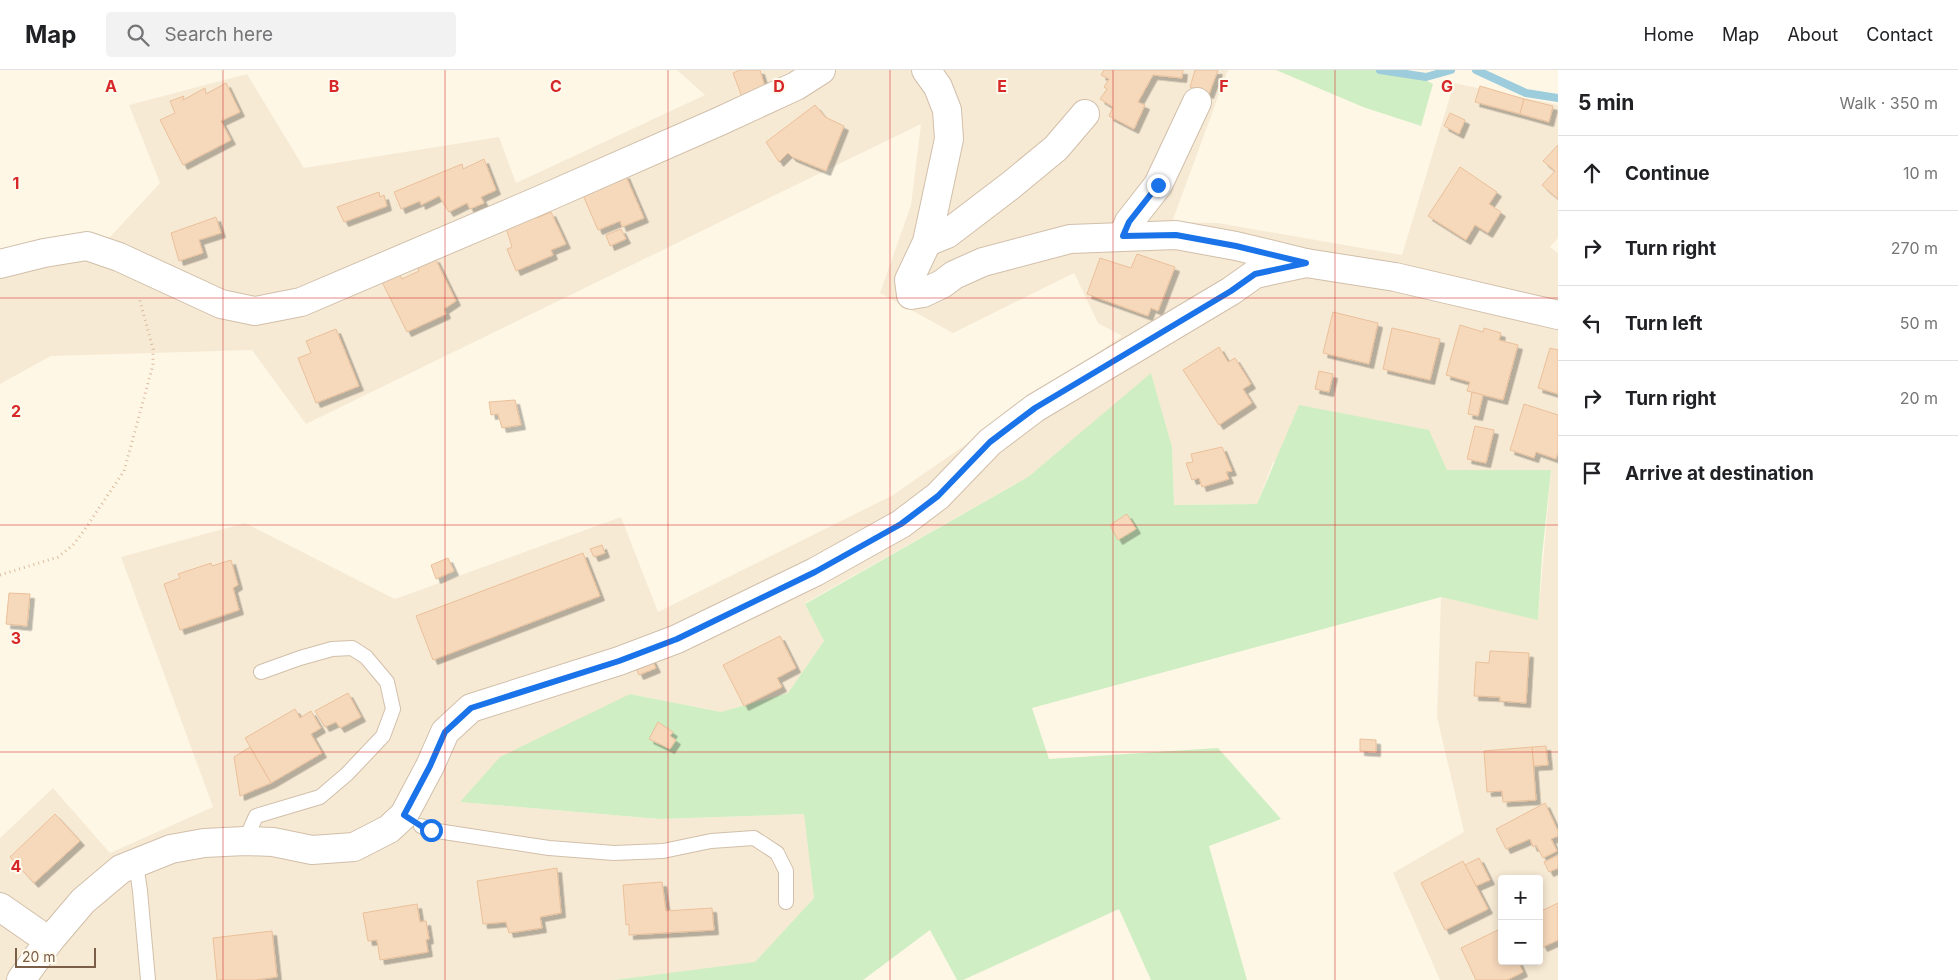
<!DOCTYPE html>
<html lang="en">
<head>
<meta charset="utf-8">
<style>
  body { margin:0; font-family:Inter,sans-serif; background:#f2f2f2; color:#202124 }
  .controls { position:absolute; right:15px; bottom:15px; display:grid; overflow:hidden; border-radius:5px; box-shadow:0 2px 8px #0003 }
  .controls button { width:45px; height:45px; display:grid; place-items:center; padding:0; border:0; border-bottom:1px solid #e0e0e0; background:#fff; color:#202124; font:25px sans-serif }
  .scale { position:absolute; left:15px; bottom:12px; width:81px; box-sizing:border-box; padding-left:5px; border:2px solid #7a5e48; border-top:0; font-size:14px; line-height:18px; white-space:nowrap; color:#7a5e48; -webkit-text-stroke:4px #fffaee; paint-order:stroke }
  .stop { position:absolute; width:15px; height:15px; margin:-11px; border:4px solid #1a73e8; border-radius:50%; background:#fff }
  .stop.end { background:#1a73e8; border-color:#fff; box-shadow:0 1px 5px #0008 }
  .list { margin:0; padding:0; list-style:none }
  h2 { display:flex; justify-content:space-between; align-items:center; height:65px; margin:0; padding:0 20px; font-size:21px }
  h2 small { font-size:16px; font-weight:400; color:#757577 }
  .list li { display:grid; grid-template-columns:32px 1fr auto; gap:15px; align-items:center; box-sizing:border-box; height:75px; padding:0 20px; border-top:1px solid #e0e0e0 }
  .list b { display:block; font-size:19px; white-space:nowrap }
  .list em { font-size:16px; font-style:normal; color:#757577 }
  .icon { flex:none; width:28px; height:28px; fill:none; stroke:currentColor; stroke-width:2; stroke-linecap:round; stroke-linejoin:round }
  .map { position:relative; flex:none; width:1558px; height:910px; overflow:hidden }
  header { display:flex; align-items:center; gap:30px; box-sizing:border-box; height:70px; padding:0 25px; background:#fff; border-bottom:1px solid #e0e0e0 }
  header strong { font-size:24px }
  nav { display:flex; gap:28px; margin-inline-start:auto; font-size:18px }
  .search { width:350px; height:45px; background:#f2f2f2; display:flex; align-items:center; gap:12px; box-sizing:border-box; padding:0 18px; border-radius:5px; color:#757577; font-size:19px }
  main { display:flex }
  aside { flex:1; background:#fff }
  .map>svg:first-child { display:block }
</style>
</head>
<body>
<header>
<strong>Map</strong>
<div class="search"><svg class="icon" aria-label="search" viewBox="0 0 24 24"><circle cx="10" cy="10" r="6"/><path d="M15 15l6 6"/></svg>Search here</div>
<nav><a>Home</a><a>Map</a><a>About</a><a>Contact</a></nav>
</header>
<main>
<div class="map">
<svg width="1558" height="910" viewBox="0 0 1558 910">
  <defs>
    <filter id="shadow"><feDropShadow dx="4.5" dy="4.5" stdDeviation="0" flood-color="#0004"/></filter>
  </defs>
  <rect width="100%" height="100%" fill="#fef7e6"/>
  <path fill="#f7ead4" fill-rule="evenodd" d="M677,0H1228L1172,152L1218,153L1402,185L1454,13L1558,35V168L1550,177L1558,183V910H1440L1393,803L1464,762L1437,647L1441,527L1538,549L1551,400H1447L1273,392L1257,434L1174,435L1172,377L1151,304L1028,407L805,533L824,571L788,623L721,642L630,624L461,732L659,749L805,744L814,828L755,893L614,910H0V768L53,718L110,783L213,737L121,487L245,453L395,529L621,447L658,542L893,425L1122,266L1098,253L1074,203L953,263L880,223L911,135L921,54L306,354L252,280L51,286L0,314V179L110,167L160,113L129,35L247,4L304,98L499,67L516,113L705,25ZM1502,809H1539V891H1502Z"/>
  <g fill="#d0eec3">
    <polygon points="1276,0 1406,0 1433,14 1421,56 1363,37"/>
    <polygon points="1151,303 1172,377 1174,435 1257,434 1299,335 1429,360 1447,400 1551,400 1542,486 1538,550 1441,527 1032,638 1049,689 1218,678 1281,749 1209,776 1247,910 1151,910 1119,839 963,910 957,910 930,860 863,910 614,910 755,892 814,828 804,744 659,749 460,732 500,687 630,624 721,642 788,623 824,571 805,534 1028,407"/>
  </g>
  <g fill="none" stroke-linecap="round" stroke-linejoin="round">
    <g stroke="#9dcddd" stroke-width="8">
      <polyline points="1380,0 1426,7 1451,0"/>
      <polyline points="1476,0 1526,23 1558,28"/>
    </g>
  </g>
  <g fill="#f6d8bb" stroke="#eac09a" filter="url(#shadow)">
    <polygon points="740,0 760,0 765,17 742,27 733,3"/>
    <polygon points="1104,0 1183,0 1182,8 1153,5 1138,32 1145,35 1134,59 1109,46 1113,37 1100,29 1107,19 1104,17 1109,9 1101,5"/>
    <polygon points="1195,0 1218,0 1209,24 1190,17"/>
    <polygon points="226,13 240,42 221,51 231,70 183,95 160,50 175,43 170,31 184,26 183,30 205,18 206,24"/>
    <polygon points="1480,16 1524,29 1520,44 1475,32"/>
    <polygon points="1524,29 1553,36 1549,52 1520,44"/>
    <polygon points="815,35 825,47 844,56 826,101 792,87 788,83 779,92 766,72"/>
    <polygon points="1450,43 1465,50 1459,64 1444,56"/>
    <polygon points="1558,75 1558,129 1542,115 1555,101 1543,91"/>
    <polygon points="484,89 496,120 481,127 484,133 470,139 467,133 449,142 439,126 421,135 420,131 401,139 394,122 462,94 463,99"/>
    <polygon points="1460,97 1497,122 1489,134 1501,142 1488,163 1475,155 1466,170 1428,146"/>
    <polygon points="625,104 644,148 622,157 620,151 598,160 582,123"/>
    <polygon points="379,122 380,127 384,125 387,136 344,152 337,137"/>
    <polygon points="551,142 566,174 551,180 553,185 516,201 507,179 512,177 506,158 536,146 537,148"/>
    <polygon points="216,147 221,163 199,170 203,183 179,191 171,163"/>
    <polygon points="621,159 626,169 610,176 606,165"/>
    <polygon points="1137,184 1175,197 1158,241 1151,238 1148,246 1087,224 1100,188 1131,198"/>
    <polygon points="435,188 456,231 444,239 446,244 407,262 382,212 399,204 402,209 419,201 417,195"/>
    <polygon points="1333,242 1378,253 1369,294 1323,283"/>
    <polygon points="1460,255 1483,262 1484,258 1501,263 1499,270 1518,275 1503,330 1467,321 1470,312 1446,305"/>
    <polygon points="1392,258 1440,269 1430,310 1383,299"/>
    <polygon points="336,259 359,316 316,333 298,288 311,283 306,271"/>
    <polygon points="1219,277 1228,292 1235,288 1251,314 1243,319 1252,333 1219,355 1183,300"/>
    <polygon points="1550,278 1558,280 1558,324 1538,318"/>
    <polygon points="1319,301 1333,304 1329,322 1315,319"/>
    <polygon points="1472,322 1483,325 1478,346 1468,344"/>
    <polygon points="515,330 521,355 502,358 498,344 491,345 489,332"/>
    <polygon points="1524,334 1558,345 1558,382 1556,389 1536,382 1534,388 1510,380"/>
    <polygon points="1475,356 1494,360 1486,393 1467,389"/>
    <polygon points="1222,377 1232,401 1226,402 1229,409 1202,417 1199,408 1192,410 1186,393 1193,392 1191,384"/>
    <polygon points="1127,444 1136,459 1118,470 1110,455"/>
    <polygon points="602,475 605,483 594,487 590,479"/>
    <polygon points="583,483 600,526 433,590 416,546"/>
    <polygon points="448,488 454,501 436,509 431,495"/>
    <polygon points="231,490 238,515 233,518 239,540 180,560 164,514 180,508 178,504 211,493 212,496"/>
    <polygon points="9,523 30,524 27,556 6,554"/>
    <polygon points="780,566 796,598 777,608 782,617 744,636 723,595"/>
    <polygon points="1490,581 1529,583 1526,633 1500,631 1500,627 1474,626 1476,592 1489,593"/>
    <polygon points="651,588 656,598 639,605 634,594"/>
    <polygon points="348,623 361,647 340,658 336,652 325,657 315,641"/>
    <polygon points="295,639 300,648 311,641 321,658 311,664 322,683 271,713 245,668"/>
    <polygon points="658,652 673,662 670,666 676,670 670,679 649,669"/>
    <polygon points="1360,669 1376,670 1376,682 1360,681"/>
    <polygon points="1546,676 1548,695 1534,696 1532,677"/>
    <polygon points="250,677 271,713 240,726 234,687"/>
    <polygon points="1532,677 1536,730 1503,732 1502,721 1487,722 1484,681"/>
    <polygon points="1545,733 1558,761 1558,766 1551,769 1557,781 1543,788 1536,775 1533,777 1530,769 1506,779 1496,759"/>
    <polygon points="55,744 80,771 34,813 10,787"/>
    <polygon points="1558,785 1558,798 1549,802 1544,792"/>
    <polygon points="1479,788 1490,810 1476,816 1465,795"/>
    <polygon points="1463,791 1488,839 1445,860 1421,813"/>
    <polygon points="557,798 561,843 540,847 542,858 509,863 506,852 483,854 477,811"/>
    <polygon points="662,812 666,841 712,838 714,860 629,865 629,854 626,855 623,815"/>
    <polygon points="1558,833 1558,870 1543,877 1539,869 1539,842"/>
    <polygon points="417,834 420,852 426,851 429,869 426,870 428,882 380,890 377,870 368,871 363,843"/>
    <polygon points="1502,858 1502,891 1518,891 1523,902 1507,910 1476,910 1461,878"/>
    <polygon points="272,861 277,907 255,910 217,910 213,868"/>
  </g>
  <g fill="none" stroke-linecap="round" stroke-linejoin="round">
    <g stroke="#d1bfaa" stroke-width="16">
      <g id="service">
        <polyline points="421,756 431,760 549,778 614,783 663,781 711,771 754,768 777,783 786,801 786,832"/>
        <polyline points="245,771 256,746 320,727 347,704 383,666 393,639 387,612 366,587 352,578 332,579 300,588 261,602"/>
        <polyline points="136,793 140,821 148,910"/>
      </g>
    </g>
    <g stroke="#d1bfaa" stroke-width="30">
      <g id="minor">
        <polyline points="926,0 938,17 947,40 949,69 927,172 909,210 911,225 923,223 942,214 954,205 983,192 1070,169 1176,165 1236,176 1306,193 1395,207 1558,245"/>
        <polyline points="1123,166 1129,152 1158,115 1197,32"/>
        <polyline points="927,172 947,164 1010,116 1056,78 1085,44"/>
        <polyline points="0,194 44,183 87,176 119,187 221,234 255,241 301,232 538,131 718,52 796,16 821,0"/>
        <polyline points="0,837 49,871"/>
        <polyline points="21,910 49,871 83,831 121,799 171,779 204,773 245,771 273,772 312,780 354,777 389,759 404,745 430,696 445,662 471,638 619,591 677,569 815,502 901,454 938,426 990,372 1035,338 1231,221 1255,204 1306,193"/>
      </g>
    </g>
    <polyline stroke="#dcbb9d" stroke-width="3" stroke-dasharray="1 4" stroke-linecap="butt" points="0,505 58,487 73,475 83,462 124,401 153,295 153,279 139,227"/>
    <use href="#service" stroke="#fff" stroke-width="14"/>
    <use href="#minor" stroke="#fff" stroke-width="28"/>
  </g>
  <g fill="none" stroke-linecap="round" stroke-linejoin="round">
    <polyline stroke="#1a73e8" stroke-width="6" points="431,760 421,756 404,745 430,696 445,662 471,638 619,591 677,569 815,502 901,454 938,426 990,372 1035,338 1231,221 1255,204 1306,193 1236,176 1176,165 1123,166 1129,152 1158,115"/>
  </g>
  <path fill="none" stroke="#d62828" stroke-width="1" stroke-opacity="0.55" d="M223,0V910M445,0V910M668,0V910M890,0V910M1113,0V910M1335,0V910M0,228H1558M0,455H1558M0,682H1558"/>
  <g font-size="16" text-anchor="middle" font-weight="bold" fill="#d62828" stroke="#fffaee" stroke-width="4" stroke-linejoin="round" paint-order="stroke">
    <text x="111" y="22">A</text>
    <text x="334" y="22">B</text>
    <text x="556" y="22">C</text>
    <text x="779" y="22">D</text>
    <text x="1002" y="22">E</text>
    <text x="1224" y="22">F</text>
    <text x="1447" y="22">G</text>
    <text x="16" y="119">1</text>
    <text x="16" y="347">2</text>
    <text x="16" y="574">3</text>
    <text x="16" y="802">4</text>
  </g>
</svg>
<div class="controls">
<button>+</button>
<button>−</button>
</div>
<div class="scale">20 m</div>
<div class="stop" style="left:431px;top:760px"></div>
<div class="stop end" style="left:1158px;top:115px"></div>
</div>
<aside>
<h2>5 min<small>Walk · 350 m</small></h2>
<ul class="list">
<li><svg class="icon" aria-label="ahead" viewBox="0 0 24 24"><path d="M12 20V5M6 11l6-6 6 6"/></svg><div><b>Continue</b></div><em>10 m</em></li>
<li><svg class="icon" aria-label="right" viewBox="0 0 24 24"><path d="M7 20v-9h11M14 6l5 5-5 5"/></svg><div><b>Turn right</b></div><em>270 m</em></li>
<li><svg class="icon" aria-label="left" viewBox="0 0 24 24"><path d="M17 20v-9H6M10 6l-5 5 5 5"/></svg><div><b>Turn left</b></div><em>50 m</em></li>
<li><svg class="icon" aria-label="right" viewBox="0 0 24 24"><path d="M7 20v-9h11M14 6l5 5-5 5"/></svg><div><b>Turn right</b></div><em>20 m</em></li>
<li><svg class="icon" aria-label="arrive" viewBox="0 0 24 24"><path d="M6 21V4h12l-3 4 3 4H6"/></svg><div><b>Arrive at destination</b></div></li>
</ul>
</aside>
</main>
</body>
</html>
